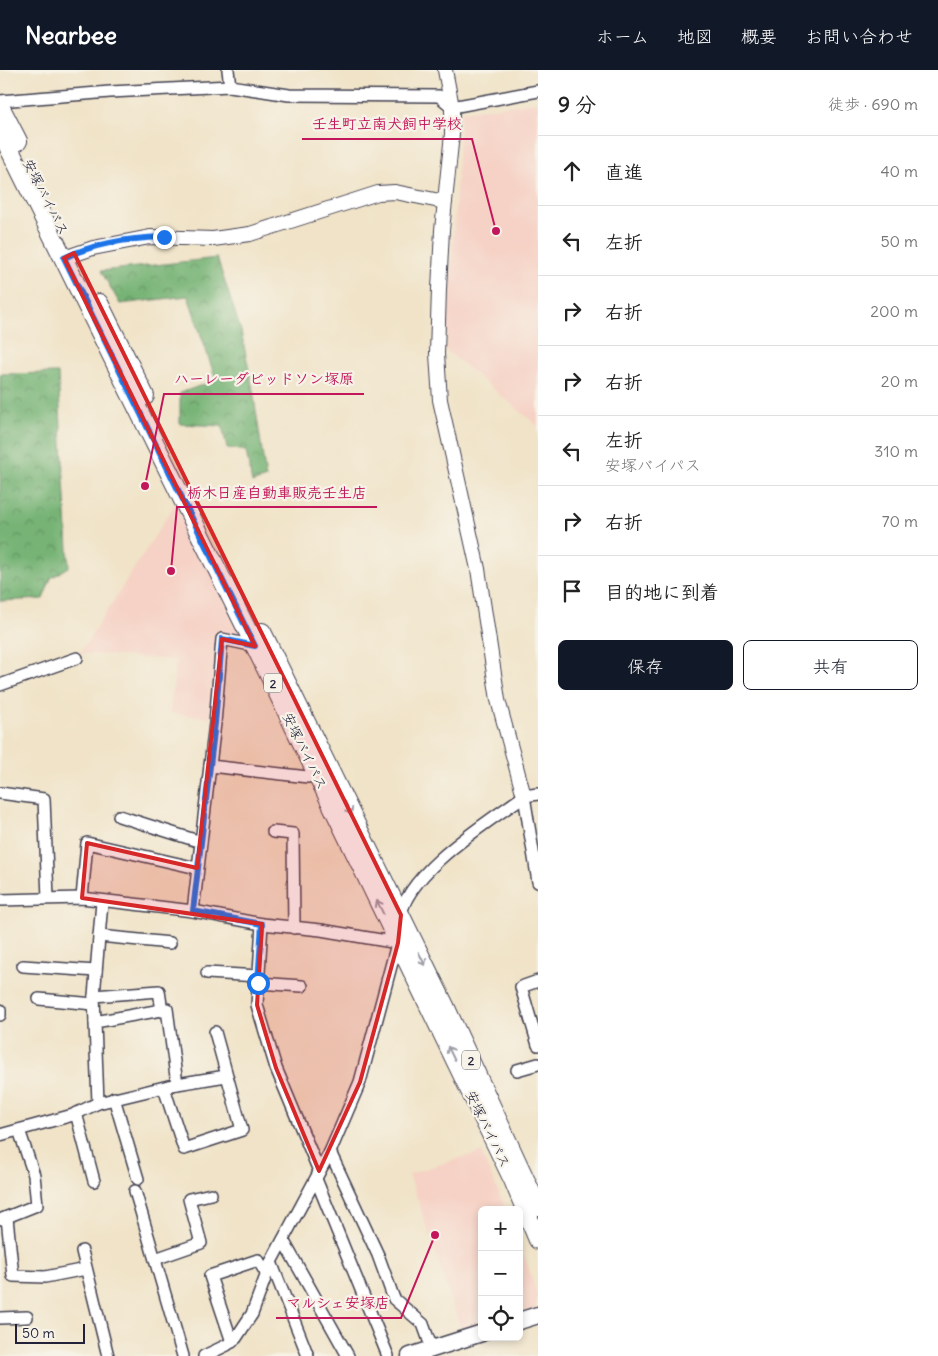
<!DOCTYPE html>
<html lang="ja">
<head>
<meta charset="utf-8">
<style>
  body { margin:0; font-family:Delius,"Klee One",sans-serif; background:#f6f6f6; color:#222 }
  .controls { position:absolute; right:15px; bottom:15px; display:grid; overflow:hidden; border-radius:8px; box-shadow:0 2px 8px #0003 }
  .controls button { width:45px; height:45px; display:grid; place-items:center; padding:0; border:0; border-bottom:1px solid #e0e0e0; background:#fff; color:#222; font:25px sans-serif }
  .scale { position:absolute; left:15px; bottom:12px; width:70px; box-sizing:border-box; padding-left:5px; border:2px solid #22223b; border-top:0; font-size:14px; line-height:18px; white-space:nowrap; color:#22223b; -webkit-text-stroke:4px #f7f3e8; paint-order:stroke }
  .stop { position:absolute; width:15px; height:15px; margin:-11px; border:4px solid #1a73e8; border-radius:50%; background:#fff }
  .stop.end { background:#1a73e8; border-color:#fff; box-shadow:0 1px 5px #0008 }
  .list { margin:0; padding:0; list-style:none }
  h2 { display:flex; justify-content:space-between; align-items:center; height:65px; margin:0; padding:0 20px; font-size:21px }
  h2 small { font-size:16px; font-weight:400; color:#767676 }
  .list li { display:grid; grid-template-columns:32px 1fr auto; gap:15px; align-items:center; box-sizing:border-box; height:70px; padding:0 20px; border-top:1px solid #e0e0e0 }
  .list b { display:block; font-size:19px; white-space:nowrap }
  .list p { margin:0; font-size:16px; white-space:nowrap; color:#767676 }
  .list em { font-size:16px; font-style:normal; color:#767676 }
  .actions { display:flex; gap:10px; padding:15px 20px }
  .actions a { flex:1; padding:11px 0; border:1px solid #111827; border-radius:8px; text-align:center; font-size:18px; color:#111827 }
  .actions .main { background:#111827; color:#fff }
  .icon { flex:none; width:28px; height:28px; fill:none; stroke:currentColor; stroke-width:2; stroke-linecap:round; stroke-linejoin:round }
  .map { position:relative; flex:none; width:538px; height:1286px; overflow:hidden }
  header { display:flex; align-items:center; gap:30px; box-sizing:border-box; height:70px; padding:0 25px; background:#111827; color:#fff }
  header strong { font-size:24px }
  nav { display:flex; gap:28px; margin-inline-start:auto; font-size:18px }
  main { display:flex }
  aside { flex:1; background:#fff }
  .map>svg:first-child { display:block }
</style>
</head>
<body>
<header>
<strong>Nearbee</strong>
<nav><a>ホーム</a><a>地図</a><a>概要</a><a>お問い合わせ</a></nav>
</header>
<main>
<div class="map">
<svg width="538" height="1286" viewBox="0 0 538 1286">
  <defs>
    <pattern id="forest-crowns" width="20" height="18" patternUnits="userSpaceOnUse" patternTransform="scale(1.25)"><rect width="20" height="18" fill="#76b374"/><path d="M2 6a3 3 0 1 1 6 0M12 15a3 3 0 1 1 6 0" fill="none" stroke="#609160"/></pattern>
  </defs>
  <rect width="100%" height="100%" fill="#f7f3e8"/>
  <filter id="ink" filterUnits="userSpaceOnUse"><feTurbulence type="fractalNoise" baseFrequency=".02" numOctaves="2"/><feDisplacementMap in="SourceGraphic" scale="10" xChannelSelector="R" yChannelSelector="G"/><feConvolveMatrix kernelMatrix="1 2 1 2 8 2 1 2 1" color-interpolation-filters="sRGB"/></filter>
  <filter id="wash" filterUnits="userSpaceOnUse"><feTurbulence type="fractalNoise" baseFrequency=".0096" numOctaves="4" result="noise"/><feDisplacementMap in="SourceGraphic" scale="20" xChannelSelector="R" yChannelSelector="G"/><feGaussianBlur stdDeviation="1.12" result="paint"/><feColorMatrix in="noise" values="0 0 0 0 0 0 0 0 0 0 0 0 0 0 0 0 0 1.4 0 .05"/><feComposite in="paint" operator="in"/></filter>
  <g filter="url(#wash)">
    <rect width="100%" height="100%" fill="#f0e3c7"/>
    <g fill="#f6d1c5">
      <polygon points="538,32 538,356 446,280 461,42"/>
      <polygon points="176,433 246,570 222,569 211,648 170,643 176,590 80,583"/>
      <polygon points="481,1082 506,1140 482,1140 482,1255 462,1262 409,1104"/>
      <polygon points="519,1169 537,1225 535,1239 519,1244"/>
    </g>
    <g fill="url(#forest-crowns)" stroke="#4c6a58">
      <polygon points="217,188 241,261 253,320 266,408 252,413 246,381 227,378 222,356 180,354 180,323 216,310 188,226 120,234 101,201"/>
      <polygon points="58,303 69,497 51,508 43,529 0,531 0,304"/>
    </g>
  </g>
  <g filter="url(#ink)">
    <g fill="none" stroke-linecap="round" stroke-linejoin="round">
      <g stroke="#413f50" stroke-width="14">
        <g id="minor">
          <polyline points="228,0 230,16"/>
          <polyline points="0,31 110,22 230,16 289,25 439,26 452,37 538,21"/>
          <polyline points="0,615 77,588"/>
          <polyline points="210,696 308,707"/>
          <polyline points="0,723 44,729 48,828"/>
          <polyline points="524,726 538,812"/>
          <polyline points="119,746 201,772"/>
          <polyline points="273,762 293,764 294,858"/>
          <polyline points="82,828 87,773 197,798"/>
          <polyline points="0,830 82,828 193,841 262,854 321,860 398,873"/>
          <polyline points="193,841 215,653 222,569 255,576"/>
          <path d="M400,849C405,803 488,752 524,726L538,724"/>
          <polyline points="262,854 257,935 276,998 319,1101"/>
          <polyline points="99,866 170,873"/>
          <polyline points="23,896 96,901"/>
          <polyline points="207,903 259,906"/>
          <polyline points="538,911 521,917 538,975"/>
          <polyline points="258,913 302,916"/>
          <polyline points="94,926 159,921 162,941"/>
          <polyline points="39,929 94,934"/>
          <polyline points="0,940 0,945"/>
          <polyline points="95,952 167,939 177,1014"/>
          <polyline points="517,1000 538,994"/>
          <polyline points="164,1018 184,1079 242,1060 215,962"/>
          <polyline points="114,1028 138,1109"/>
          <polyline points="98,1033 177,1014 226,1006"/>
          <polyline points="76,1043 94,1111"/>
          <polyline points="0,1065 73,1045 98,1033 94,926 102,832"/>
          <polyline points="330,1082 360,1012 398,870"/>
          <polyline points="316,1109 388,1286"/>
          <polyline points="135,1121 183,1286"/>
          <polyline points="7,1148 13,1206 45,1207 86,1199"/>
          <polyline points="2,1149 37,1135 34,1105 19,1060"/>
          <polyline points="283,1170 348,1286"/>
          <polyline points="82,1181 108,1286"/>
          <polyline points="155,1189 201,1173 189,1129 211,1124"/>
          <polyline points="271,1192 308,1286"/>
          <polyline points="0,1248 27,1247"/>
          <polyline points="232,1272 210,1206 258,1190 266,1203"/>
          <polyline points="204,1286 227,1275 236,1268 252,1244 271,1192 330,1082 378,1185 394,1229 423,1254 432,1279"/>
        </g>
      </g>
      <g stroke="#413f50" stroke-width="16">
        <g id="tertiary">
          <polyline points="445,0 452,37 452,64 442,160 439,219 437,284 440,330 478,499 498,630 524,726"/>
          <polyline points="64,188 93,178 150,167 213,169 250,164 378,123 395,122 445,132"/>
        </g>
      </g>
      <g stroke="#413f50" stroke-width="19">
        <g id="secondary">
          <polyline points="519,1251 538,1245"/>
          <polyline points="410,1286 482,1263"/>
        </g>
      </g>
      <g stroke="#413f50" stroke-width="20">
        <g id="primary">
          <polyline points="0,36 18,71"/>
          <polyline points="0,60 255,576 513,1110 538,1170"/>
          <polyline points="99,233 145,326"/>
          <polyline points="262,562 445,936 538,1137"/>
        </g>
      </g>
      <use href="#minor" stroke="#fff" stroke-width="11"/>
      <use href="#tertiary" stroke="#fff" stroke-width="14"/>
      <use href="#secondary" stroke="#fff" stroke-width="16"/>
      <use href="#primary" stroke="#fff" stroke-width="18"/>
    </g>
    <defs><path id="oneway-shaft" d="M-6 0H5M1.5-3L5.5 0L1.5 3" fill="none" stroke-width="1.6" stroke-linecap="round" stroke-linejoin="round" transform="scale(1.25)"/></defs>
    <g stroke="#9c9ca7">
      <use href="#oneway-shaft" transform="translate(348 738) rotate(64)"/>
      <use href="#oneway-shaft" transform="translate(380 837) rotate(-116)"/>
      <use href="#oneway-shaft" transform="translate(422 889) rotate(64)"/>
      <use href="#oneway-shaft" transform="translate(451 983) rotate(-116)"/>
    </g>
  </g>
  <g fill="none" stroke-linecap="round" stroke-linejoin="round" filter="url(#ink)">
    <path stroke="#1a73e8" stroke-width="6" d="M164,167C131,168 93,174 64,188L255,576L222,569L215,653L193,841L262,854L258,913"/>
  </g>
  <path fill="#d62828" fill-opacity="0.2" stroke="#d62828" stroke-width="4" stroke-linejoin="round" d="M74,183L401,845L398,873L360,1012L319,1101L276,998L257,935L262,854L82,828L87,773L197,798L222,569L255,576L64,188Z"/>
  <g text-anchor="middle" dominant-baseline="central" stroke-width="4.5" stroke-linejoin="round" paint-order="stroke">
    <g fill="#f7f3e8" stroke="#62616f" stroke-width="1">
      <rect x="264" y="603.5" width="18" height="19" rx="4"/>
      <rect x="462" y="980.5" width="18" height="19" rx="4"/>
    </g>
    <g font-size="12" font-weight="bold" fill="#22223b">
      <text x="273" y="613">2</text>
      <text x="471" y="990">2</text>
    </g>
    <g font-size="14" fill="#22223b" stroke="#f7f3e8">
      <text transform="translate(46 127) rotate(63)">安塚バイパス</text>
      <text transform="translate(305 681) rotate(64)">安塚バイパス</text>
      <text transform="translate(488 1059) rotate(64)">安塚バイパス</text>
    </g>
  </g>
  <path fill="none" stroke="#c2185b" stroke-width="2" d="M496 161L472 69H302M145 416L164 324H364M171 501L177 437H377M435 1165L401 1248H276"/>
  <g fill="#c2185b" stroke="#f7f3e8" stroke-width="2">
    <circle cx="496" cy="161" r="5"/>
    <circle cx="145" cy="416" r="5"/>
    <circle cx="171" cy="501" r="5"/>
    <circle cx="435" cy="1165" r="5"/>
  </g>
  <g font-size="15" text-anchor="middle" font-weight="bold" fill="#c2185b" stroke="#f7f3e8" stroke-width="4.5" stroke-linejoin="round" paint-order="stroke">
    <text x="387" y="59">壬生町立南犬飼中学校</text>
    <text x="264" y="314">ハーレーダビッドソン塚原</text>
    <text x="277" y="428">栃木日産自動車販売壬生店</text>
    <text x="338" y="1238">マルシェ安塚店</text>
  </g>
</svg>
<div class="controls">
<button>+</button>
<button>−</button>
<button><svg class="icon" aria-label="locate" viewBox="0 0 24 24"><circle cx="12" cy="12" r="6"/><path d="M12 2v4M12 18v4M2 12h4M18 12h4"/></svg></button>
</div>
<div class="scale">50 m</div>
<div class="stop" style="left:258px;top:913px"></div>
<div class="stop end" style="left:164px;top:167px"></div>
</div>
<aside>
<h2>9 分<small>徒歩 · 690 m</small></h2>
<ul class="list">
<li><svg class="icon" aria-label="ahead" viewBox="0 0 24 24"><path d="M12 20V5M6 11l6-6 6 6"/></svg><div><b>直進</b></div><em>40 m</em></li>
<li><svg class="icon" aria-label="left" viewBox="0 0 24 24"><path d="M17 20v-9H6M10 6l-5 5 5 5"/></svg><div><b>左折</b></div><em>50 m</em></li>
<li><svg class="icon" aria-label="right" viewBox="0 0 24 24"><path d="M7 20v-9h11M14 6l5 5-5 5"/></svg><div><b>右折</b></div><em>200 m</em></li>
<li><svg class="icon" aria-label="right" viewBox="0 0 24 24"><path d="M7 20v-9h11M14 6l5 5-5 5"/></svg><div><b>右折</b></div><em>20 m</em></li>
<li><svg class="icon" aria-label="left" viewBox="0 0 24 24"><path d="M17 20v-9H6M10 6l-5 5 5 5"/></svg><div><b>左折</b><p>安塚バイパス</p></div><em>310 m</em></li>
<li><svg class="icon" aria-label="right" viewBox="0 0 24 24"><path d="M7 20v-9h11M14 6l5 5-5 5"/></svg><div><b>右折</b></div><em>70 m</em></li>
<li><svg class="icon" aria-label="arrive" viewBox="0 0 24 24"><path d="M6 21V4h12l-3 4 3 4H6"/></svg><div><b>目的地に到着</b></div></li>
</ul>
<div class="actions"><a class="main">保存</a><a>共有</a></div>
</aside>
</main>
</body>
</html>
